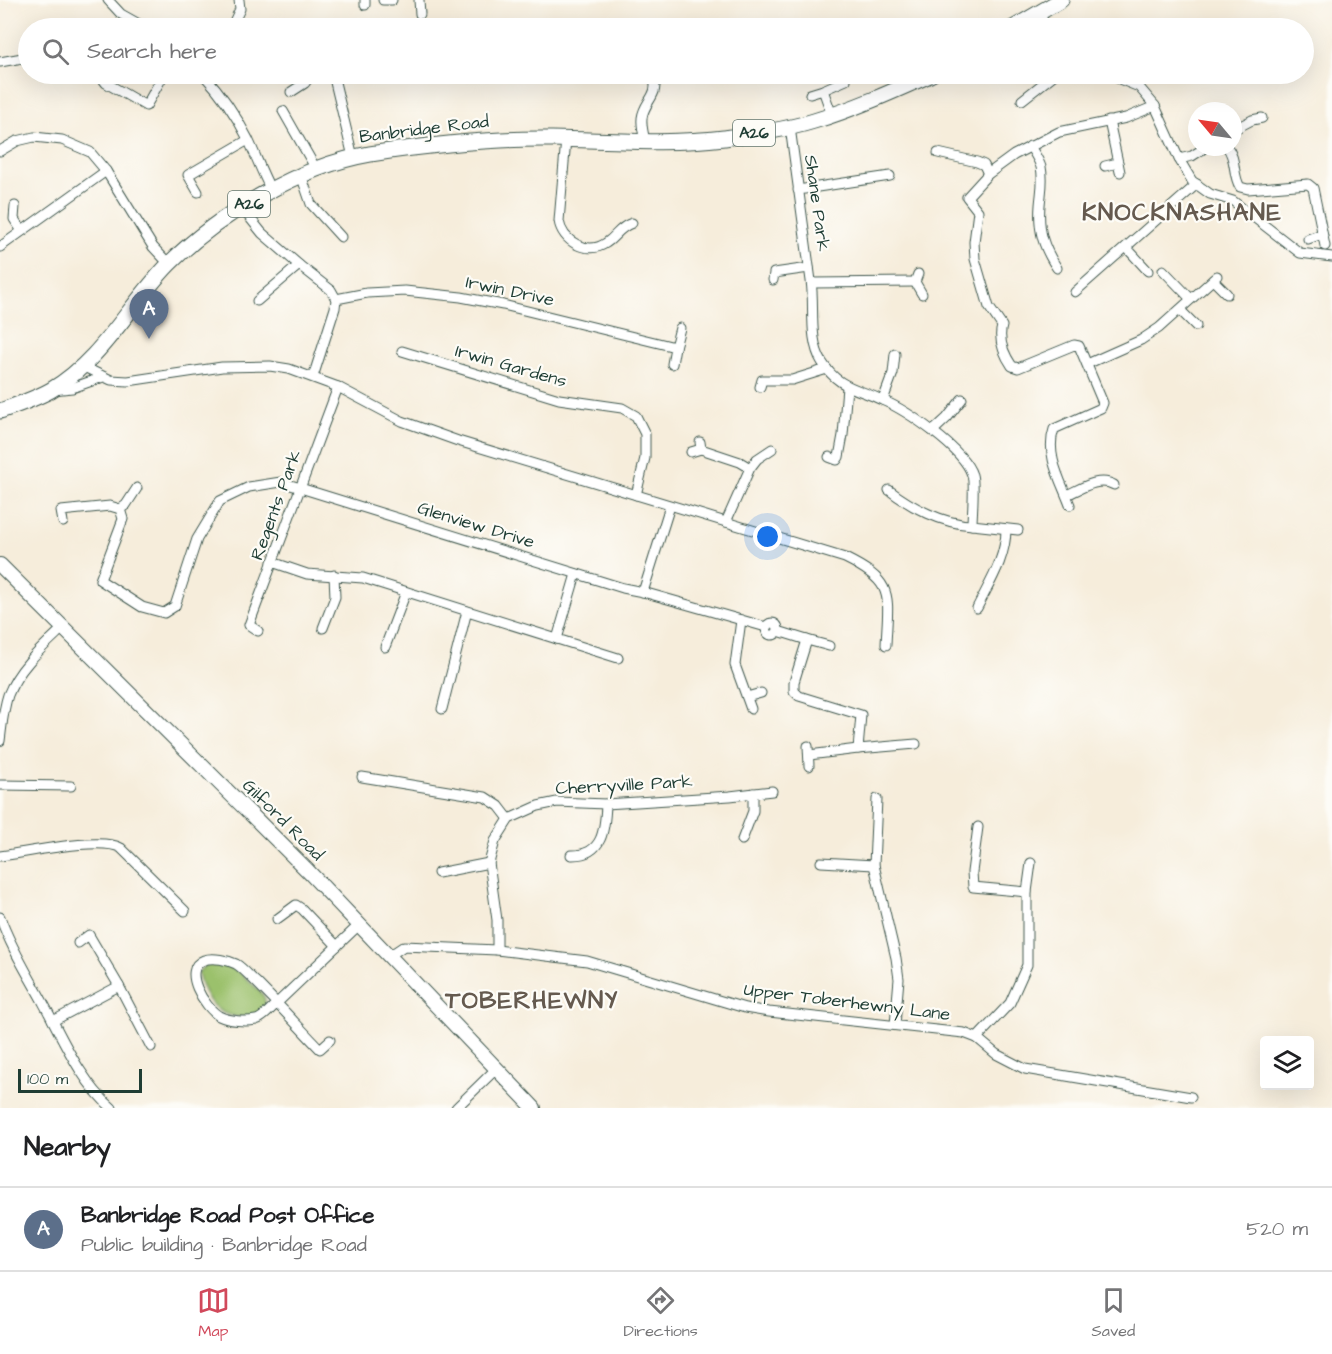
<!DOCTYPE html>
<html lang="en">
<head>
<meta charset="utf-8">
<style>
  body { margin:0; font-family:"Architects Daughter",sans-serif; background:#f6f6f6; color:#202124 }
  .controls { position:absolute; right:18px; bottom:18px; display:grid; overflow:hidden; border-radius:6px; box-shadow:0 6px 24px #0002 }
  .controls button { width:54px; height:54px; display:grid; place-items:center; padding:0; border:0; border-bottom:2px solid #e0e0e0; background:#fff; color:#202124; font:30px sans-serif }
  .compass { position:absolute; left:1188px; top:102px; width:54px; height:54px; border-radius:50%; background:#fff; box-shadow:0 6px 24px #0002; rotate:299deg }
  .scale { position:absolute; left:18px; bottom:15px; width:124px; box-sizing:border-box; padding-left:6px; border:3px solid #1f3d34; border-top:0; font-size:16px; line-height:21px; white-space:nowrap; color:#1f3d34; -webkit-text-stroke:4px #fdfcf7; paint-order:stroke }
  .you { position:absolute; left:768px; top:537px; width:21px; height:21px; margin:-15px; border:4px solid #fff; border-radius:50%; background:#1a73e8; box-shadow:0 0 0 9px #1a73e833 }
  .badge { display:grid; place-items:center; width:39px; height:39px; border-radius:50%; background:#d1495b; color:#fff; font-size:20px; font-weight:700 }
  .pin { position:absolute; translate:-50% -50px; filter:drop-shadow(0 2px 3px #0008) }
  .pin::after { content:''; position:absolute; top:32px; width:21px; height:18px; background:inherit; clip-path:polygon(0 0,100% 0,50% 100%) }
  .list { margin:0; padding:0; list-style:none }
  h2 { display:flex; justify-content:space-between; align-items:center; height:78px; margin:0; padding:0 24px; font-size:26px }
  h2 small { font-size:20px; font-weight:400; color:#757577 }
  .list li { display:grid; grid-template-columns:39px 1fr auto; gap:18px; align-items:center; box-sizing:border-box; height:84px; padding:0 24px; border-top:2px solid #e0e0e0 }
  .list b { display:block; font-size:22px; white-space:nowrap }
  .list p { margin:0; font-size:20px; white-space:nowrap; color:#757577 }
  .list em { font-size:20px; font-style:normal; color:#757577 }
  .icon { flex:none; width:33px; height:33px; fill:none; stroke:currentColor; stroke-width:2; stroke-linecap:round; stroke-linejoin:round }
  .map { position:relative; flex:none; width:1332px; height:1108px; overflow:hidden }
  .search { position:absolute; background:#fff; box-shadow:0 6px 24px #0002; left:18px; right:18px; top:18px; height:66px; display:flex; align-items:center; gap:15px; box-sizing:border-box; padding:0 21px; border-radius:33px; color:#757577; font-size:22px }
  .sheet { height:162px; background:#fff }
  nav { display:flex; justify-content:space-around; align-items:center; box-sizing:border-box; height:84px; border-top:2px solid #e0e0e0; background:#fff; font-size:16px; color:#757577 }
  nav a { display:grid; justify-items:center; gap:3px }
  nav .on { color:#d1495b }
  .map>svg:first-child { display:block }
</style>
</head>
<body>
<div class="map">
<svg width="1332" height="1108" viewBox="0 0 1332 1108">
  <rect width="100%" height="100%" fill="#fdfcf7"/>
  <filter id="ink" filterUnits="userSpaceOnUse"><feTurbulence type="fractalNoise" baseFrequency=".0167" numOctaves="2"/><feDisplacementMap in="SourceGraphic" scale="12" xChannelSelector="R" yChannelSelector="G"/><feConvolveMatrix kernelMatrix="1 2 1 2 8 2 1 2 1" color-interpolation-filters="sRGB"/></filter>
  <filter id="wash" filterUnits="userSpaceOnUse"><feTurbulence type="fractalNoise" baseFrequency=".008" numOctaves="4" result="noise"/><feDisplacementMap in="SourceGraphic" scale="24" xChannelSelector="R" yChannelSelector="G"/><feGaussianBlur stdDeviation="1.35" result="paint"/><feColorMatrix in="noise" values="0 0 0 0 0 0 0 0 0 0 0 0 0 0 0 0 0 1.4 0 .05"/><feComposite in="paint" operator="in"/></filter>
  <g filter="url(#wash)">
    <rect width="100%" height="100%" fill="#f6eddb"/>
    <path fill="#9bc16c" stroke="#5d7f50" stroke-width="1.5" d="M208,963C226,963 237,969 249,981C254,986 263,992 265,999C270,1022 234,1019 221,1012C209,1005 200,986 198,972Z"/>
  </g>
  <g filter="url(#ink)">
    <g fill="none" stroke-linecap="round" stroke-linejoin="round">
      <g stroke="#3f574d" stroke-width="11">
        <g id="minor">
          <polyline points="108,0 121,14 146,28"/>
          <polyline points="383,0 392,0"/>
          <polyline points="419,0 420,14"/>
          <polyline points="365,5 365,0"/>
          <polyline points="1038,14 1049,28"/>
          <polyline points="231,28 240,9 239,0"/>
          <polyline points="28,42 28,46"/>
          <polyline points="0,62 28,57"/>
          <polyline points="99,74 106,83 146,106 164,74"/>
          <path d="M203,74C221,93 236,115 248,139C256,156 262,173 271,190"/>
          <polyline points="333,74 353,157"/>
          <polyline points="412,74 412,76"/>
          <polyline points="1107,74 1139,87 1155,106 1179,159 1192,181 1210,194 1233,201 1300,253 1332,257"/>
          <polyline points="823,90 846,80"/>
          <polyline points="291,92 305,83 311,74"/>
          <polyline points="810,94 823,90 832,115"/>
          <polyline points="1022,100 1055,74"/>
          <polyline points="283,111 316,169"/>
          <polyline points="1109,121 1120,172"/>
          <path d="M790,127C797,179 804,230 811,281C815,307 808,339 822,362C838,388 857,388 882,400C906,410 964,449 972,475C975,484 972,513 972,525L1018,530"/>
          <polyline points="1233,130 1252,120 1262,118"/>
          <path d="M566,139L559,221C562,241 587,256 606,243C617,236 618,228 632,223"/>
          <path d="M645,142C644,135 641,126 642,118C644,100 662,95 652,74"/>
          <path d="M1030,146C1034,153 1039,160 1041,167C1044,181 1041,192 1040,205C1038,230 1043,247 1057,268"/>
          <path d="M1227,147C1237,159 1232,174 1240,187L1248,189L1308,184L1313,188L1325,246"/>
          <polyline points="0,151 17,141 34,137 62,140 90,152 106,171 153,247 169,264"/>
          <polyline points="938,153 977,162 984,165 988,174"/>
          <polyline points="1179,159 1192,156 1206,147"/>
          <polyline points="1105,166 1118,163"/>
          <polyline points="301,175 311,204 341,237"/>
          <polyline points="798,190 890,176"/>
          <polyline points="198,192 188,175 248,140"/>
          <polyline points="15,206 14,219 22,231"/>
          <polyline points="242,208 262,233 299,265 331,290 336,299 335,308 313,377"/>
          <polyline points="1308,239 1322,234"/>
          <polyline points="0,247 106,171"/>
          <polyline points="1126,247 1148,271"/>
          <polyline points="1163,270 1191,299"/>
          <polyline points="918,274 915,282 922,294"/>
          <polyline points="773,280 774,273 809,268"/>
          <polyline points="1213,280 1227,294"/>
          <polyline points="812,283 915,282"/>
          <polyline points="1075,292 1197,184"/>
          <polyline points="336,299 367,293 405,291 461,297 503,305 675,347 672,364"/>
          <polyline points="257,301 299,265"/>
          <polyline points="1180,310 1196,326"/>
          <polyline points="675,347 680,328"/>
          <polyline points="402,351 559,399 622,408 636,416 645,434 645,458 636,495"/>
          <polyline points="1087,364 1141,340 1159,328 1217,276"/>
          <path d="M82,366L111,380L128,381L222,367L270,366L289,369L338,387L402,421L458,441L845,558C896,583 888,595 886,645"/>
          <polyline points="760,387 762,380 792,380 827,369"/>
          <polyline points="53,390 72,388 103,377"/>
          <polyline points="883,400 893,373 895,354"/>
          <polyline points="933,431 947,418 962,399"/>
          <polyline points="701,449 740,462 750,468"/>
          <polyline points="691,452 701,449 700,442"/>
          <polyline points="829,457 837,460 839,457 843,435 847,387"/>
          <path d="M889,490C911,507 943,524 972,525"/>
          <path d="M1067,495C1080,489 1099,476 1114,485"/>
          <path d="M1070,505C1061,481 1045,455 1054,429L1101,408L1103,403L1079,346L1074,345L1018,368L1012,366C1004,354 998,339 1002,326L989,307L975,259L974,242L978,211L967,197L988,174L1014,155L1059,132L1126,118L1155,106"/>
          <polyline points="120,509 126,505 137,488"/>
          <polyline points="63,522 61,511 110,506 120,509 123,519 100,580 142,607 164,613 175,606 197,539 220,501 249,487 281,482 623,588 643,592 766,627"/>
          <polyline points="726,522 750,468 757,459 772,449"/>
          <polyline points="272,562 307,574 363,578 557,639 576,574"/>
          <polyline points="643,592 670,506"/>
          <path d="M977,608C990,582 1006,558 1006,529"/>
          <polyline points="741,620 735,665 751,709"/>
          <circle cx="772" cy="629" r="6"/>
          <polyline points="323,628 335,597 334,575"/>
          <polyline points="258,631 249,625 338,387"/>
          <polyline points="778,631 807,640 794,682 794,691 799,696 861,715 858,749 916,744"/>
          <polyline points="557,639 618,658"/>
          <polyline points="807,640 829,646"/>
          <polyline points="385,647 406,592"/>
          <polyline points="747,697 761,693"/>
          <polyline points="442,709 467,611"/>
          <path d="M0,741C2,726 3,710 8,695C19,667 43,647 64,627"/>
          <polyline points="808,746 809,766"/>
          <polyline points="809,755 858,749"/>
          <polyline points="362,777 485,797 499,806 509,819"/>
          <polyline points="0,785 71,786"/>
          <polyline points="877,799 874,865 896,958 899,979 895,1025"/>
          <polyline points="978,827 972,872 973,887 1027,892"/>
          <polyline points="742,840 753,811 753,793"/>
          <path d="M571,855C603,856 605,829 606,804"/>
          <path d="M0,856C26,853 101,836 121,848L185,911"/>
          <polyline points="821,862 874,865"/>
          <polyline points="438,873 489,863"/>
          <path d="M0,917C11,948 29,976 44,1004C63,1039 81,1082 112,1108"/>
          <polyline points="277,919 296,905 302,909 337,946"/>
          <polyline points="78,943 89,935 119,986"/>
          <polyline points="497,950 497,920 489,863 495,841 509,819 538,806 557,802 606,804 730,796 772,791"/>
          <polyline points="389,956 404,946 497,950 587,961 745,1008 769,1012 964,1033 977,1038 996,1054 1025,1069 1191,1097"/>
          <polyline points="53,1021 119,986 151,1047"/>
          <polyline points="977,1038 1010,1003 1027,965 1027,892 1031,863"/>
          <path d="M330,1040L320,1049C299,1027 278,1004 256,982C250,977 243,968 236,964C228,960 213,957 204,960C180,969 205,1008 219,1016C229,1021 246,1022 256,1020C264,1018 271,1008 277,1003L360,924"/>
          <polyline points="456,1108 496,1069"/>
        </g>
      </g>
      <g stroke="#3f574d" stroke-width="16">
        <polyline id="secondary" points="0,565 308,871 534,1108"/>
      </g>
      <g stroke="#3f574d" stroke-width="17">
        <g id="primary">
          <polyline points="1013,28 1061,0"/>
          <path d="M0,411C17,405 35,399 51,390C101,361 129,305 169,264C219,214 300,166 370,154C430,145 491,138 552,139C610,140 667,145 724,138C754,134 785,130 814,121C854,109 894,91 932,74"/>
        </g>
      </g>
      <use href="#minor" stroke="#fff" stroke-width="9"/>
      <use href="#secondary" stroke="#fff" stroke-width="14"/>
      <use href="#primary" stroke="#fff" stroke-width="15"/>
    </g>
  </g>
  <g text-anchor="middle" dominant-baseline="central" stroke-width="4.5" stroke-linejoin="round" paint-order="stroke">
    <g fill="#fdfcf7" stroke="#62766e" stroke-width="1.5">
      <rect x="733" y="120" width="42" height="26" rx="4.5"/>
      <rect x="228" y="191" width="42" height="26" rx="4.5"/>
    </g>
    <g font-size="16" font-weight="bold" fill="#1f3d34">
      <text x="754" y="133">A26</text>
      <text x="249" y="204">A26</text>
    </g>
    <g font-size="18" fill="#1f3d34" stroke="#fdfcf7">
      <text transform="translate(424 129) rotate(-7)">Banbridge Road</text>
      <text transform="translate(817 203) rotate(82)">Shane Park</text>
      <text transform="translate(510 291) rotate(12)">Irwin Drive</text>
      <text transform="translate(511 366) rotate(16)">Irwin Gardens</text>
      <text transform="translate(276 505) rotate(-70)">Regents Park</text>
      <text transform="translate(476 525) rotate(17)">Glenview Drive</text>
      <text transform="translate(624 785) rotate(-3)">Cherryville Park</text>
      <text transform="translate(283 820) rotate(45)">Gilford Road</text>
      <text transform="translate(847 1002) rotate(7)">Upper Toberhewny Lane</text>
    </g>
    <g font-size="24" font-weight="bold" letter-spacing="1.5" fill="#655a4f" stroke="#fdfcf7">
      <text x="1182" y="213">KNOCKNASHANE</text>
      <text x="532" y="1001">TOBERHEWNY</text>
    </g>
  </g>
</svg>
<div class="controls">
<button><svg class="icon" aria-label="layers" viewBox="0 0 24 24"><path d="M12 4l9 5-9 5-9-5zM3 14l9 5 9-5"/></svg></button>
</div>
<svg class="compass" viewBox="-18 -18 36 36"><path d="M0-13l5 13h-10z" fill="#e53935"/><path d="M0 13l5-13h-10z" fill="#757577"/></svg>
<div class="scale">100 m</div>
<div class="you"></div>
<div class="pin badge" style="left:149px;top:339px;background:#5c6f8a">A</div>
<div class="search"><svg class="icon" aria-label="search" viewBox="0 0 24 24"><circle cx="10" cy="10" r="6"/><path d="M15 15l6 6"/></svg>Search here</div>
</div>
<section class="sheet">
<h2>Nearby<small></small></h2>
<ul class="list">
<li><span class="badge" style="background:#5c6f8a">A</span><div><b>Banbridge Road Post Office</b><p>Public building · Banbridge Road</p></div><em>520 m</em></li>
</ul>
</section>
<nav>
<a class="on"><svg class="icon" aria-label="map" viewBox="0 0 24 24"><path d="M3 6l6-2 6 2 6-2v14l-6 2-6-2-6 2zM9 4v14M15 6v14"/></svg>Map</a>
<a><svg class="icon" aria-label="directions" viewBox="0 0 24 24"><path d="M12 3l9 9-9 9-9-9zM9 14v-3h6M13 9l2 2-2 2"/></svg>Directions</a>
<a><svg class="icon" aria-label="saved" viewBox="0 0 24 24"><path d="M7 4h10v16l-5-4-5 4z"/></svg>Saved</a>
</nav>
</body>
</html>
